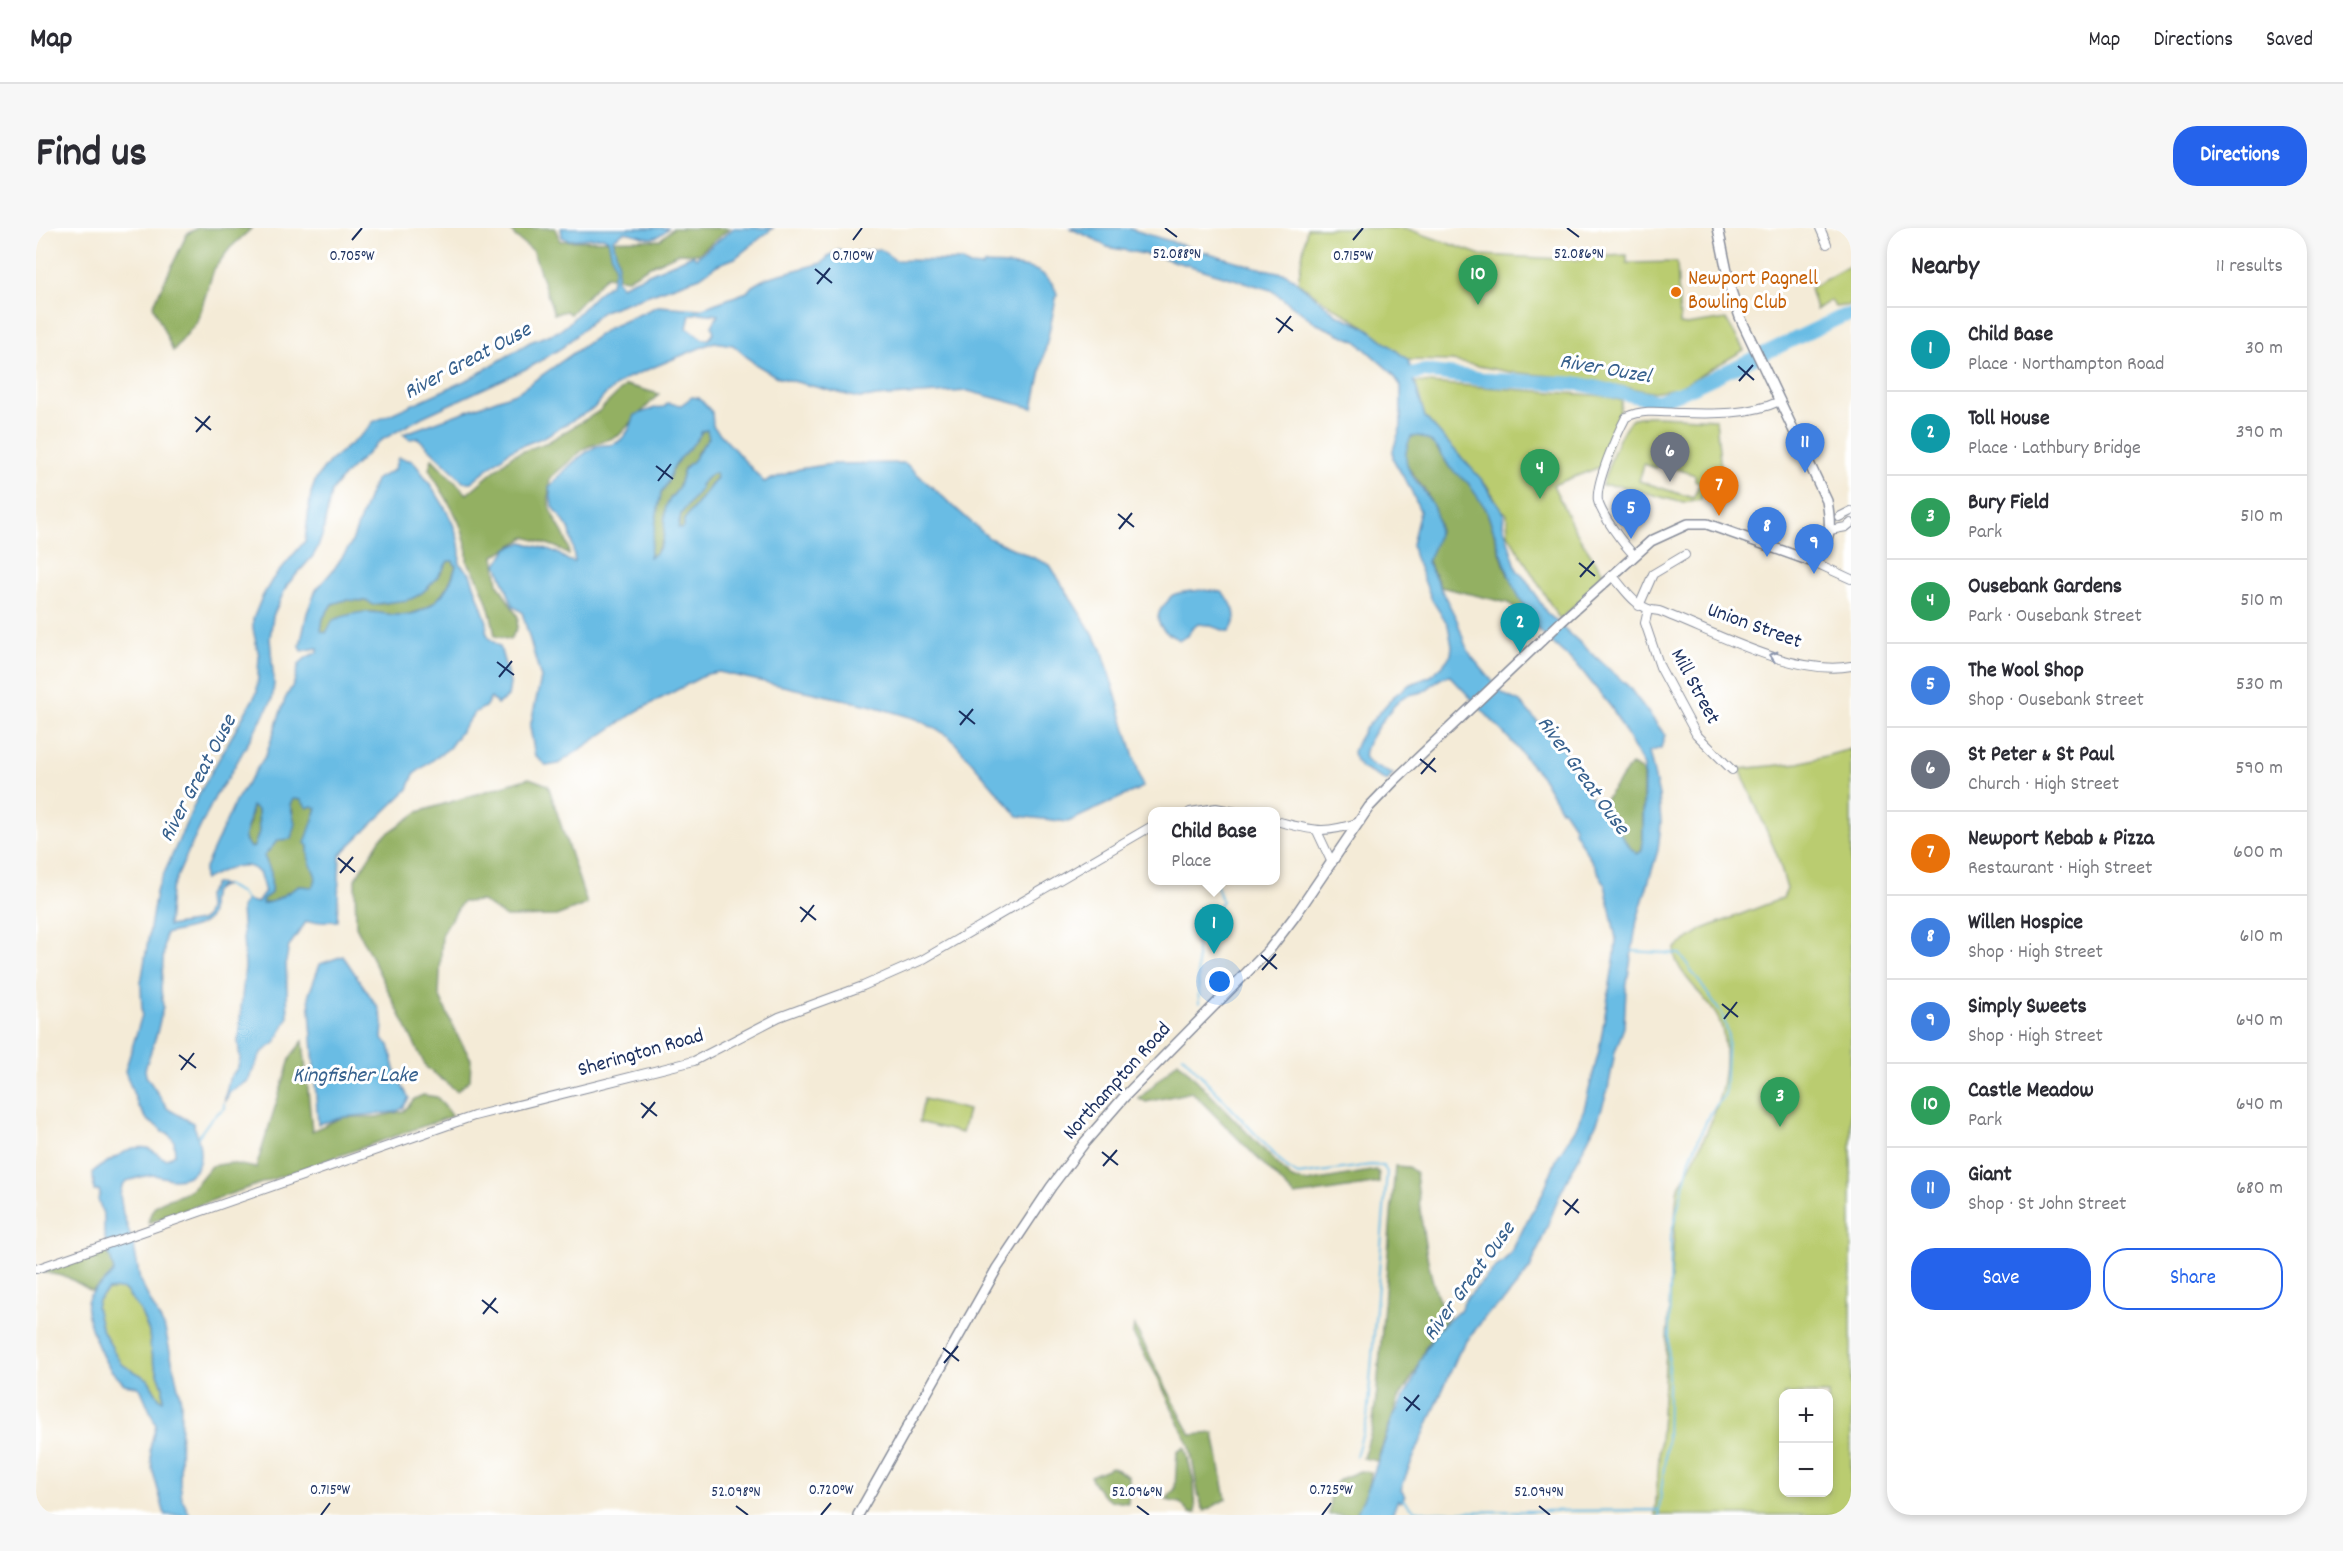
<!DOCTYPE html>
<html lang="en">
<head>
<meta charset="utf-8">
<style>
  body { margin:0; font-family:Dekko,sans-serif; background:#f7f7f7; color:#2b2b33 }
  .controls { position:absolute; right:18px; bottom:18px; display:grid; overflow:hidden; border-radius:12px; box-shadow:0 3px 9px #0003 }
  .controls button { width:54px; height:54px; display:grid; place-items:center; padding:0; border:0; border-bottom:2px solid #e1e1e2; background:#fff; color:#2b2b33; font:30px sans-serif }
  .you { position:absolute; left:1184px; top:754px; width:21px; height:21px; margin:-15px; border:4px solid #fff; border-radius:50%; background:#1a73e8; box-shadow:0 0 0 9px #1a73e833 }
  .badge { display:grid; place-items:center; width:39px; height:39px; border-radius:50%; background:#2563eb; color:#fff; font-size:20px; font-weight:700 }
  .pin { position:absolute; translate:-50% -50px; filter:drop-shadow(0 2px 3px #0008) }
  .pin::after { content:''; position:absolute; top:32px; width:21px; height:18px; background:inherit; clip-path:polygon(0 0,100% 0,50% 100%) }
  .popup { position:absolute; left:1112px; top:579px; width:132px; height:78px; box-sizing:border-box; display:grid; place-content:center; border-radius:12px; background:#fff; filter:drop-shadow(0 2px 4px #0005); font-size:20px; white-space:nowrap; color:#7c7c81 }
  .popup b { font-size:22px; color:#2b2b33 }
  .popup::after { content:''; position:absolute; left:50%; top:100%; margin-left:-12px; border:12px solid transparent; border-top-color:#fff }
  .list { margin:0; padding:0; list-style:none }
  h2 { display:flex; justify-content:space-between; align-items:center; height:78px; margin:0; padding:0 24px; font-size:26px }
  h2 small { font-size:20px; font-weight:400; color:#7c7c81 }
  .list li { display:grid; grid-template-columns:39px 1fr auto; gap:18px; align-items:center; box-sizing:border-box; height:84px; padding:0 24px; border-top:2px solid #e1e1e2 }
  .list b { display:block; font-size:22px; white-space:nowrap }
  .list p { margin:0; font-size:20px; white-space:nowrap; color:#7c7c81 }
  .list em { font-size:20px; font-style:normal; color:#7c7c81 }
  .actions { display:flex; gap:12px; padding:18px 24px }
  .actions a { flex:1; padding:14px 0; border:2px solid #2563eb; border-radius:24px; text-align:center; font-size:21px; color:#2563eb }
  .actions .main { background:#2563eb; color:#fff }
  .map { position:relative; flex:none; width:1815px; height:1287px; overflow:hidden; border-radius:24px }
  header { display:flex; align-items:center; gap:36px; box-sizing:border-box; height:84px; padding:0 30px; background:#fff; border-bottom:2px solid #e1e1e2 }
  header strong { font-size:28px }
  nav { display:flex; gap:33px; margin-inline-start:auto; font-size:21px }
  .intro { display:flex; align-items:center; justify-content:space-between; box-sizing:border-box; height:144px; padding:0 36px }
  h1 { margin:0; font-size:42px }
  .button { padding:15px 27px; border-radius:24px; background:#2563eb; color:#fff; font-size:21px; font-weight:700 }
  main { display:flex; gap:36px; padding:0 36px }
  aside { flex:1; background:#fff; border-radius:24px; box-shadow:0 3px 9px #0003 }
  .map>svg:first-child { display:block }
</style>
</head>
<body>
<header>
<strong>Map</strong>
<nav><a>Map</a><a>Directions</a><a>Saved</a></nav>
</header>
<div class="intro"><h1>Find us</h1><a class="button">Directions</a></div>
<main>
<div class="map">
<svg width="1815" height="1287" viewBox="0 0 1815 1287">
  <rect width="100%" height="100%" fill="#fff"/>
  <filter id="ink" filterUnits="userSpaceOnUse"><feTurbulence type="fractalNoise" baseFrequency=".0167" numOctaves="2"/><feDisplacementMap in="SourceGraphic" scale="12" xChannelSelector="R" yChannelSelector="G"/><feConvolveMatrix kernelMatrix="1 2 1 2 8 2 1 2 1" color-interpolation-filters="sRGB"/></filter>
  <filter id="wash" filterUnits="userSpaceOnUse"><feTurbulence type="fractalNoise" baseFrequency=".008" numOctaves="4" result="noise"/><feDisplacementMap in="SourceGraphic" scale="24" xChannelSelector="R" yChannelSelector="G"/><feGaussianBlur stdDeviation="1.35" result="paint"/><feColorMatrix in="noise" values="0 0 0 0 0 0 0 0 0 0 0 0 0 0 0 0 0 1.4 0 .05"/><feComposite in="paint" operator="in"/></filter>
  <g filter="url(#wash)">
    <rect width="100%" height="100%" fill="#f4ebd7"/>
    <g fill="#bacc6f" stroke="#6a7e66" stroke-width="1.5" fill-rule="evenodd">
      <polygon points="1271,0 1369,0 1445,27 1545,32 1546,21 1571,28 1591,27 1591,35 1641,34 1644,96 1651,97 1690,91 1708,122 1642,160 1615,164 1549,151 1474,144 1416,133 1372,132 1330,99 1282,69 1262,54"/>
      <polygon points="1815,37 1815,77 1799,79 1795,72 1780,82 1774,60"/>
      <polygon points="1379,154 1570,168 1586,173 1570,233 1564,239 1517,257 1538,301 1569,348 1524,392 1472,306 1471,286 1466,282 1452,259 1389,189"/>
      <path d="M1623,188L1680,191L1685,243H1672L1665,272L1647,275L1585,258L1566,257C1571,243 1585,195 1599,190C1606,187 1616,188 1623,188ZM1623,235L1659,247V252L1664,255L1657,270L1603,253L1608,236L1620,240Z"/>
      <path d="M1815,521V1287H1619L1641,963C1668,912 1701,856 1685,797C1678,773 1633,742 1639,720L1667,701L1747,670L1751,661L1741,627L1704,541L1763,535ZM1748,1166H1792V1264H1748Z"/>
      <polygon points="888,871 932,882 926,905 883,894"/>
      <polygon points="84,1061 89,1062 104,1082 113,1104 115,1126 127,1159 127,1172 125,1173 112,1151 85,1136 65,1099 60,1079 62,1072 72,1062"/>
    </g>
    <g fill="#93b062" stroke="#577060" stroke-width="1.5">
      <polygon points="161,0 216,0 194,20 178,41 161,94 137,123 117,78 151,6"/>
      <polygon points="474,0 519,0 524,13 624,12 637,0 694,0 662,26 643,25 612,39 592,51 570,48 534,86 530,83 518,86 497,23 479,9"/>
      <path d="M590,157L623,166L582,208L549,220L514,250C513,259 511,274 515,283C522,300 532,307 533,327L520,319L490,309L458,328L462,356L482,389L481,400L474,412L459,408C456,386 445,350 431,334C433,299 409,270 393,241L396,231L431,266L477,227L512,214L562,184Z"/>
      <path d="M672,202L673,210L661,224L659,231L648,240L642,261L634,270L627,311L619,326L612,329L625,265C632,257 633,247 638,238C646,225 660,217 666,203Z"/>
      <polygon points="1377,205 1383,206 1398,216 1414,240 1437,257 1450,281 1471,345 1497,396 1472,375 1405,359 1389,327 1403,304 1403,296 1391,265 1369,234 1370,215"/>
      <polygon points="680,245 681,249 648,292 648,299 646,301 642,300 645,286 664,260 664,257 675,246"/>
      <path d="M412,333H417L420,338C412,365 395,385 365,387C354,388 343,383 332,384C321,385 301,399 290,405L285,403L287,390L296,376L309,372L333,373L338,377L361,373L405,345Z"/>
      <polygon points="1595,537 1605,542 1607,546 1607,613 1606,623 1601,626 1593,620 1568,580 1567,574"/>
      <polygon points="493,550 512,557 551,676 520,688 470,689 446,673 426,674 406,705 403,767 421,807 435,831 434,852 421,863 390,839 320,698 319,651 345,610 382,584"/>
      <polygon points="257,570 265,572 281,579 272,618 273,631 280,645 280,654 277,659 263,658 238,673 226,676 227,671 235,665 235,645 228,628 242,612 257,584 254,576"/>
      <polygon points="216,578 222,583 223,604 218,619 213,620 208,609 214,593"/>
      <path d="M267,813L276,903L307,889H341L368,883L378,871L387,867L401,869L416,888L112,995C118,969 129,975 149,965C159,960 168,946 175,938L194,935L220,940L255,828Z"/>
      <polygon points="1142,833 1256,951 1271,954 1340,942 1343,945 1343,955 1259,968 1156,864 1110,874 1103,871"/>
      <path d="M1359,938L1372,939L1380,945C1384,980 1391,1063 1412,1088L1389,1120L1379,1145L1363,1170L1341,1233L1327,1230L1336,1201L1341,1163Z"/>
      <polygon points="69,1023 75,1030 78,1043 73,1050 56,1063 31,1049 7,1044"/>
      <polygon points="1098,1097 1155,1207 1178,1205 1190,1271 1169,1283 1166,1279 1162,1265 1154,1219 1122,1150 1097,1106"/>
      <polygon points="1149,1219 1158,1255 1160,1285 1154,1285 1144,1275 1130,1272 1139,1261 1141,1224"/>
      <path d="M1076,1239L1093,1249L1092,1275C1067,1273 1066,1269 1054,1248Z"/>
      <path d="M1324,1243L1335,1244L1333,1260L1320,1287H1293C1295,1255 1293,1255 1324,1243Z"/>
    </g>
    <g fill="#69bce4" stroke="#4276a1" stroke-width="1.5" fill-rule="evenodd">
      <path d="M525,0H632C616,18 606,6 588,4L577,11L582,34L581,52L585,58L657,27L660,30L698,0H737L699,30L681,37L664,49L567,83L527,119L496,138L386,189L344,213L304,252L295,264L287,305L282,319L277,328L251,357L237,388L234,410L238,456L236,472L192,550L181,565L152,624L135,663L132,698L164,693L169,690L172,681L171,667L179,656L190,657C165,663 182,681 171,692C162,701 142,702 129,706L125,761L127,779L121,805L109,841L110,848L132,881L157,895C165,915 173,948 140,951C132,952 126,948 118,947C108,947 99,951 90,953L86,958L84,967L87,986L98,1018L104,1053L129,1101L142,1159L145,1173L144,1254L146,1271L154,1287H129L116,1240L114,1220L120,1197L105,1162L100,1158L88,1156C84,1151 79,1147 75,1142C66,1130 45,1084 52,1071C58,1058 71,1055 78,1043L68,1006V989L62,971L64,966L63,962L58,963L57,944C60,940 92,922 97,920C101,920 108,919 111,920C119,922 123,930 131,931L139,926L138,913L132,905L126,904L124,900L112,893L102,878L89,843L106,787L105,755L120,664L163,566L221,464L223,428L217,401V391L226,369L236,352L269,313L275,265L280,251L293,234L330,203L337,194L435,150L494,114L523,103L532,96L560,67L575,55L579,40L572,12L567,9L532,12L526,9ZM84,1061L89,1062L104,1082L113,1104L115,1126L127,1159V1172L123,1170L112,1151L85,1136L69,1107L65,1099L60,1079L62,1072L72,1062Z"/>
      <path d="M1033,0H1091L1219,39L1251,46L1300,86L1331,100L1372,132L1389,189L1445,251L1468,285L1467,296L1481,342L1491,353L1510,384L1592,458L1629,507L1625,520L1613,524L1623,568L1625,595L1622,622L1601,692L1590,761L1588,799L1579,824L1572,861L1562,892L1525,964L1494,1041L1466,1075L1452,1085L1424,1122L1370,1247L1365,1262L1369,1268L1365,1274L1362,1271L1356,1287H1320L1335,1253L1357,1189L1380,1147L1383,1134L1391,1119L1402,1102L1424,1082L1429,1072L1460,1039L1468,1033L1476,1023L1495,985L1502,976L1522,928L1539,902L1548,881L1563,823L1579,726L1580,711L1569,656L1538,603L1539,600L1527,582H1525L1507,551L1477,515L1414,448C1403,448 1396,459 1386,464C1380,466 1373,466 1368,469C1358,474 1324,519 1329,530C1333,538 1350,543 1357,546L1351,553L1325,540L1319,532L1317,524L1321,514L1328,502L1358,468L1373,457L1395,448L1407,437L1415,427L1416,418L1412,397L1396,372L1378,327L1376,316L1384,283L1375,262L1357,231V222L1365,198V158L1356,145L1320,113L1281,96L1235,62L1124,29L1071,19L1058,11ZM1383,208L1394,213L1403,222L1414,240L1432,255L1450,281L1476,356L1501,401L1543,439L1575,479L1608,538L1607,614L1606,623L1601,626C1585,614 1580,593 1566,578L1562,579L1553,565L1555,562L1535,538L1528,523L1484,474L1467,466L1436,429L1429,416L1421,392L1391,334C1395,324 1402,313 1402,303C1404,269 1372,254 1370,231C1369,224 1372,215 1375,209Z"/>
      <path d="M844,21L859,32L925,33L934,38L946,39L949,36C977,38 1011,34 1021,66L997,180L932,163L823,170L741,149L719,136L697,117L678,114L589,151L569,167L558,180L508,209L475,222L435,254H427L417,243L382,210L373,211L367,206L482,164L573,100L622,78L664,81L711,64L716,58L730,50L786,35L794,27L803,22L815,25ZM663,85L682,87L676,98L678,105L673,111H667L651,100L654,87Z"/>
      <path d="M656,169L663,170L676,184L677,198L728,254L763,241L796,236L869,235L953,310L1014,337L1066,421L1107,559L1032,594L982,588L914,509L881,491L833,477L683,444L671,446L603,482L522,536L511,538L499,528L494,499L505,450L486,384L477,378L461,336L472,320L487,314C498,319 511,319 521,325C527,328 531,334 539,334L534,302L516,277L513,259C526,245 542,228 559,219C565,216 572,218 578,216C589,212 596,197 599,187L619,180L628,179L632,175L645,177ZM671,202L673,210C666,217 663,225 657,232C654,236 650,238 648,242C645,248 645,255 642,260C639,267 632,271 630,279C626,295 634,320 613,329L625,265C632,257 633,247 638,238C646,225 660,217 666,203ZM680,245L681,250L648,292V299L646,301L642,300L645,286L665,260L664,257L675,246Z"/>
      <path d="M362,230L377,233C396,258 430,303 423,335L434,346L451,394L450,403L453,410L464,419L474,455L472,469L461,476L455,470L449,479L438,485L413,520L378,546L372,561L304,627L301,693L270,694L253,718L250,733L252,790L239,815L225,825L212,853L194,864L188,875L193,851L202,839L204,831L202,814L209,738L205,680L210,672L221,675L229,664C227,659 226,650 223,645C211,628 181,645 168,652V642L199,574L230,527L249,471L258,455L263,436L271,429L282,424V420L266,423L264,418L271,385L280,362L298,341L315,316L339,252L358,242ZM412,333H417L420,338C413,366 392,388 361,387C351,387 339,383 329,384C318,385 308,388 297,392L290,405L285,403L287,390L296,376L309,372L332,373L337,377C349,374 359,374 371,372C389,368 403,348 412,333ZM257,571L265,572L271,580L276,578L281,580L269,615L272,618C272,623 272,629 274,634C277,644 284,650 276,659L263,658L238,673L226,676L227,671L235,665V645L228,628L242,612L255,611L259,595L254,576ZM216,578L222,583L223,604L218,619L214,620L208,610Z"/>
      <path d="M1166,362L1186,364C1198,376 1204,390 1193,404L1172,397L1162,396L1155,402L1152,408L1144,412C1125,404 1113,391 1131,374C1133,372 1134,368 1137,367C1144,363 1158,363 1166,362Z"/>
      <polygon points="307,728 343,781 347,794 346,811 353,817 361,849 373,870 367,880 359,884 308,889 282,896 273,766 284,736"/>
    </g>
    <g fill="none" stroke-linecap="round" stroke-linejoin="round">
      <g stroke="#69bce4" stroke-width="2">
        <polyline points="190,657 205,665 210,672"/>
        <polyline points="1596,723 1644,726 1687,788 1692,806 1689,866 1673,887 1654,931 1635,1007 1631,1214 1623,1282"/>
        <polyline points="1163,775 1160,701 1162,693 1174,688 1186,673 1179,652"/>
        <polyline points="1146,827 1251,940 1262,947 1335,937 1347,938 1351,944 1331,1191 1320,1228"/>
        <polyline points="162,909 174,892 188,880 188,875"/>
        <polyline points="1366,1271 1379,1282 1392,1284 1623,1282 1623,1287"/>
      </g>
      <polyline stroke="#69bce4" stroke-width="14" points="1370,147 1389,143 1455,152 1545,156 1621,173 1647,164 1807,88 1815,87"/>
    </g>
  </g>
  <g filter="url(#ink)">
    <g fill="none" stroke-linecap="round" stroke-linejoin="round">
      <g stroke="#888d9a" stroke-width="10">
        <g id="minor">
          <polyline points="1784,0 1791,16"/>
          <polyline points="1803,289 1815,283"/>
          <polyline points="1794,302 1810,299 1815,295"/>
          <path d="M1598,327C1588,317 1566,288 1562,273C1559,256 1581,206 1590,189C1608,181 1624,184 1644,185C1677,186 1714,187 1744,173"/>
          <polyline points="1780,335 1815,351"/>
          <path d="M1576,347C1591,364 1599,381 1623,383C1677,403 1757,449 1815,438"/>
          <polyline points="1603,378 1617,346 1649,327"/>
          <polyline points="1612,382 1609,395 1624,439 1660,506 1696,542"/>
          <polyline points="1154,584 1180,580 1200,584"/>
          <path d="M1240,593C1277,602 1286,607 1324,594"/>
          <polyline points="1281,603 1296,635"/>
          <polyline points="0,1041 438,888 658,833 743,789 827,758 886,732 1116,598"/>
        </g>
      </g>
      <g stroke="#888d9a" stroke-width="12">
        <path id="major" d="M822,1287L961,1040L1015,959L1049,914L1089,868L1233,722L1259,688L1333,579L1359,552L1526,393L1615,313L1652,296H1671L1780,335C1794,311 1796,301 1791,273L1704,89L1695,63L1682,0"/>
      </g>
      <use href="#minor" stroke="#fff" stroke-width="8"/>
      <use href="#major" stroke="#fff" stroke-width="9"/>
    </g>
    <defs><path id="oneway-chevron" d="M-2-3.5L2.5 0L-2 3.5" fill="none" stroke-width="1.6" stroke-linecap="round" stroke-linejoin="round" transform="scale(1.5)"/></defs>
    <use stroke="#8d97ae" href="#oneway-chevron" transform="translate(1737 428) rotate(-164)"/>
  </g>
  <path fill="none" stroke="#1b2f5e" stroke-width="2" d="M1129,0L1141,9M1531,0L1543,9M316,12L326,0M817,12L826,0M1317,12L1327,0M779,41L796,55M781,56L794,40M1240,90L1257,103M1242,105L1255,88M1702,138L1718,152M1703,153L1717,137M159,189L175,202M160,204L174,188M620,238L637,251M622,253L635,236M1082,286L1098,299M1083,301L1096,285M1543,335L1559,348M1544,349L1558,333M461,434L478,447M463,449L476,433M923,483L939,496M924,497L937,481M1384,531L1400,544M1385,546L1399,530M302,630L319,644M304,645L317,629M764,679L780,692M765,694L778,677M1225,727L1241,741M1226,742L1240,726M1686,776L1702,789M1688,791L1701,774M143,827L160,840M145,842L158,825M605,875L621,888M606,890L619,874M1066,924L1082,937M1067,938L1081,922M1527,972L1543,985M1529,987L1542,971M446,1072L462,1085M447,1086L460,1070M907,1120L923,1133M908,1135L922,1118M1368,1169L1384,1182M1370,1183L1383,1167M700,1278L712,1287M1101,1278L1113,1287M1503,1278L1514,1287M285,1287L294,1275M785,1287L795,1275M1286,1287L1295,1275"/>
  <circle fill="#e8710a" stroke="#fff" stroke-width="2" cx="1640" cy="64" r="6"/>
  <g text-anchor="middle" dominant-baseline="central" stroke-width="6" stroke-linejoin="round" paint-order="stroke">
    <g font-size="21" fill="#c56008" stroke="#fff" text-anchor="start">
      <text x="1652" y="52">Newport Pagnell<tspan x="1652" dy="24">Bowling Club</tspan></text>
    </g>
    <g font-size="21" fill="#1b2f5e" stroke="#fff">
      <text transform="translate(1718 399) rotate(20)">Union Street</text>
      <text transform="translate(1658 459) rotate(62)">Mill Street</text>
      <text transform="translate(605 826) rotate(-16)">Sherington Road</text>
      <text transform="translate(1082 854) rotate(-48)">Northampton Road</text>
    </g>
    <g font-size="22" font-style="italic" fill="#36608d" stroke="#fff">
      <text transform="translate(432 134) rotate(-28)">River Great Ouse</text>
      <text transform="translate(1569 142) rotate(10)">River Ouzel</text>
      <text transform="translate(1546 548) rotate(54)">River Great Ouse</text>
      <text transform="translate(163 551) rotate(-62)">River Great Ouse</text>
      <text x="319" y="848">Kingfisher Lake</text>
      <text transform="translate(1434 1054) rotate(-54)">River Great Ouse</text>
    </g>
  </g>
  <g font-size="15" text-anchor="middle" fill="#1b2f5e" stroke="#fff" stroke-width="6" stroke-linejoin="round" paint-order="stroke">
    <text x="1141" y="30">52.088°N</text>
    <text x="1543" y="30">52.086°N</text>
    <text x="316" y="32">0.705°W</text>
    <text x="817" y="32">0.710°W</text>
    <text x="1317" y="32">0.715°W</text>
    <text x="294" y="1266">0.715°W</text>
    <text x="795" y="1266">0.720°W</text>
    <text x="1295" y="1266">0.725°W</text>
    <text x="700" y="1268">52.098°N</text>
    <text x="1101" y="1268">52.096°N</text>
    <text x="1503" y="1268">52.094°N</text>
  </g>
</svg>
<div class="controls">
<button>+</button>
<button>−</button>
</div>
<div class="you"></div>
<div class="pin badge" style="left:1178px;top:726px;background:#0f9aa8">1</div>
<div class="popup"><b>Child Base</b>Place</div>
<div class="pin badge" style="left:1484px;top:425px;background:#0f9aa8">2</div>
<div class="pin badge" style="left:1744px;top:899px;background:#2e9e5b">3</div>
<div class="pin badge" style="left:1504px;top:271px;background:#2e9e5b">4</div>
<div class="pin badge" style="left:1595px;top:311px;background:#3f7fe0">5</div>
<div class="pin badge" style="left:1634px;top:254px;background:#6b7280">6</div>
<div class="pin badge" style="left:1683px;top:288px;background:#e8710a">7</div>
<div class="pin badge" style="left:1731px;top:329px;background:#3f7fe0">8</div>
<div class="pin badge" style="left:1778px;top:346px;background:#3f7fe0">9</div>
<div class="pin badge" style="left:1442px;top:77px;background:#2e9e5b">10</div>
<div class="pin badge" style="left:1769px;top:245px;background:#3f7fe0">11</div>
</div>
<aside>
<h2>Nearby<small>11 results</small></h2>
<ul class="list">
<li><span class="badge" style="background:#0f9aa8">1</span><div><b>Child Base</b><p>Place · Northampton Road</p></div><em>30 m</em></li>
<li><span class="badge" style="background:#0f9aa8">2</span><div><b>Toll House</b><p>Place · Lathbury Bridge</p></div><em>390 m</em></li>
<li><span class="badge" style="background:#2e9e5b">3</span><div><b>Bury Field</b><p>Park</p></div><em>510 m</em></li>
<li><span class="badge" style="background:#2e9e5b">4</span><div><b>Ousebank Gardens</b><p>Park · Ousebank Street</p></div><em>510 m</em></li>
<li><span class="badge" style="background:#3f7fe0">5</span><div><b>The Wool Shop</b><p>Shop · Ousebank Street</p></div><em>530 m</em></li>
<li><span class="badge" style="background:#6b7280">6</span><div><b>St Peter &amp; St Paul</b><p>Church · High Street</p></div><em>590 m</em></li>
<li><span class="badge" style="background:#e8710a">7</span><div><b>Newport Kebab &amp; Pizza</b><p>Restaurant · High Street</p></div><em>600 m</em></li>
<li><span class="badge" style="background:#3f7fe0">8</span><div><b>Willen Hospice</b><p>Shop · High Street</p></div><em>610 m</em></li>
<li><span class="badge" style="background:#3f7fe0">9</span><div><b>Simply Sweets</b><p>Shop · High Street</p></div><em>640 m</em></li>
<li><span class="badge" style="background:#2e9e5b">10</span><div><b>Castle Meadow</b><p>Park</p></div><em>640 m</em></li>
<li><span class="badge" style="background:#3f7fe0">11</span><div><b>Giant</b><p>Shop · St John Street</p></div><em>680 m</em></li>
</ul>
<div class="actions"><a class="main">Save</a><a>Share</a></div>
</aside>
</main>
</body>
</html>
